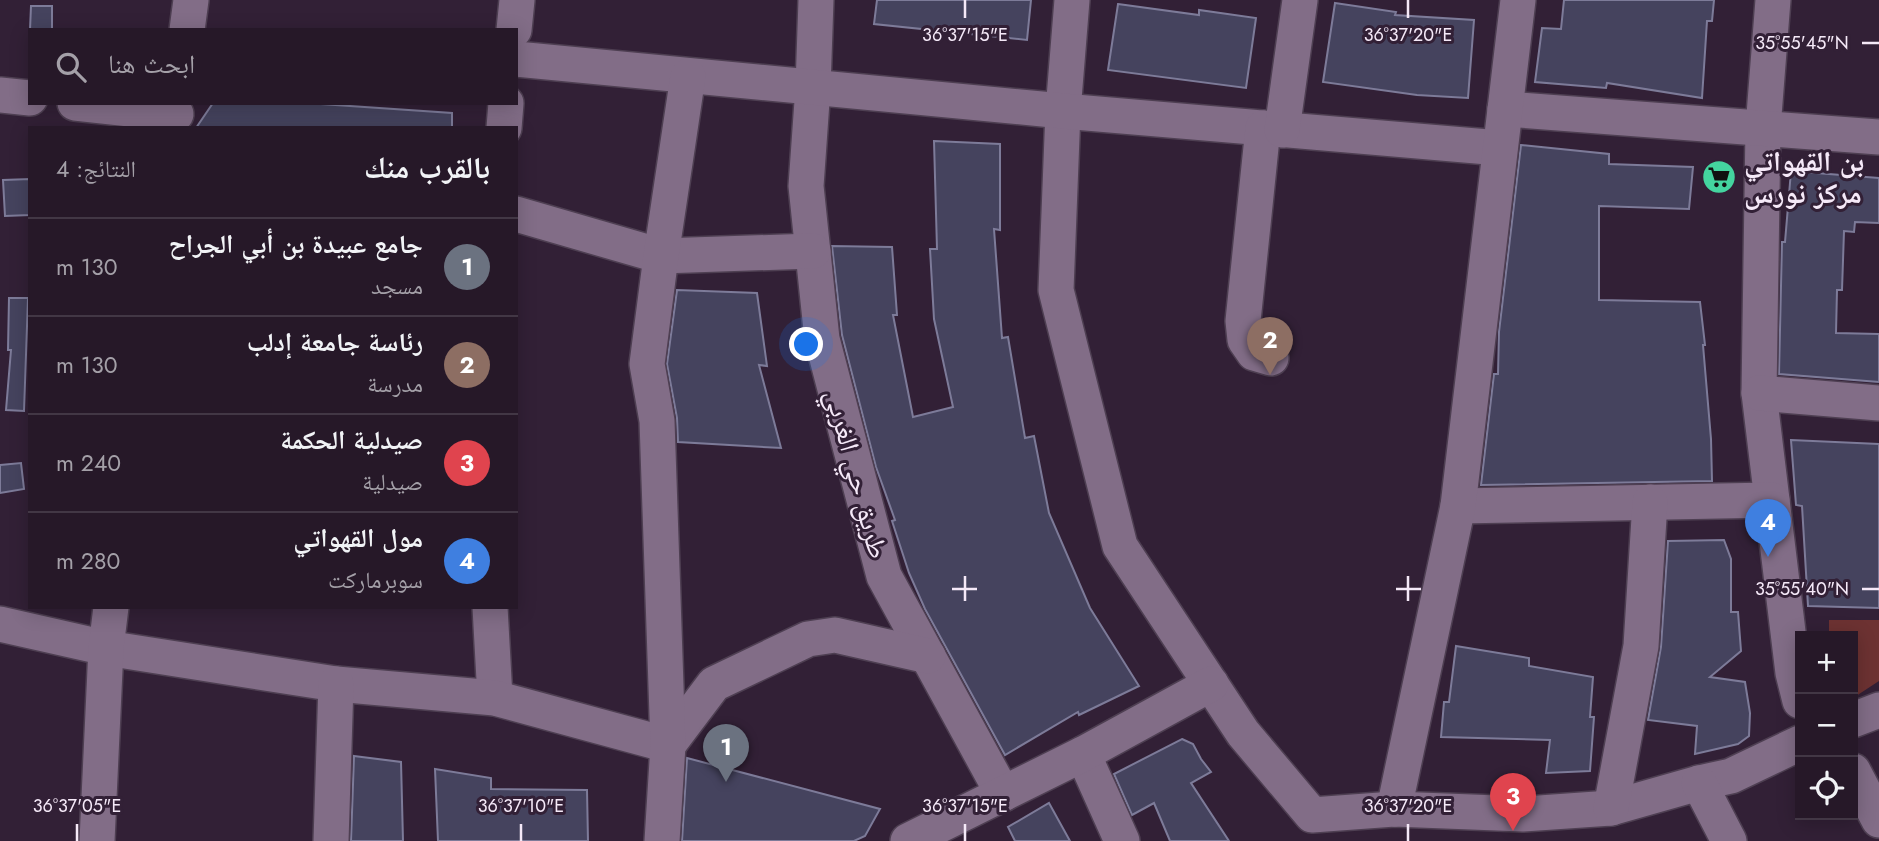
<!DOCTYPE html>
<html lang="ar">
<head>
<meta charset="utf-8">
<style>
  body { margin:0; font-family:Jost,"Noto Naskh Arabic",sans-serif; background:#2e2130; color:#f1f3f6; direction:rtl }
  .controls { position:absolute; right:21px; bottom:21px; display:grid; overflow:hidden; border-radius:0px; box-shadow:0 4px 18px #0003 }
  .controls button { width:63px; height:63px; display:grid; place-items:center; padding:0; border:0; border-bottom:2px solid #423745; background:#261828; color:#f1f3f6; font:35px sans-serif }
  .you { position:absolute; left:807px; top:345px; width:24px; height:24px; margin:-18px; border:5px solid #fff; border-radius:50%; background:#1a73e8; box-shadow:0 0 0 10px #1a73e833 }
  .badge { display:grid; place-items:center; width:46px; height:46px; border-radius:50%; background:#44d49f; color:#fff; font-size:23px; font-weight:700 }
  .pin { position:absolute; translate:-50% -58px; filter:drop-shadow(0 2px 4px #0008) }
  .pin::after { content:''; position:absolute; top:37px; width:24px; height:21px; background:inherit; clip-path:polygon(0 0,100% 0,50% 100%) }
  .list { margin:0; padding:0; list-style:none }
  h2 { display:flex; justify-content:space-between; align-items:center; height:91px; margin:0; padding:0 28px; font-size:30px }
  h2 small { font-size:23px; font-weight:400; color:#a4a0a8 }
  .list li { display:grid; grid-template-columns:46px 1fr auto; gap:21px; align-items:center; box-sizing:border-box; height:98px; padding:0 28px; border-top:2px solid #423745 }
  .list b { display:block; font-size:26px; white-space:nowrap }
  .list p { margin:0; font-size:23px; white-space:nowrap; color:#a4a0a8 }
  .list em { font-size:23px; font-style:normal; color:#a4a0a8 }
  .icon { flex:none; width:38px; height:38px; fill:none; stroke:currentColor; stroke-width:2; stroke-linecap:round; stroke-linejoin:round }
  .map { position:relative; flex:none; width:1879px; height:841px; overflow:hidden; direction:ltr }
  .search { position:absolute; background:#261828; box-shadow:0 4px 18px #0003; left:28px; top:28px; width:490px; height:77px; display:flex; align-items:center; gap:18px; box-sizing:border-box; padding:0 24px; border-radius:0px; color:#a4a0a8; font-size:26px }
  .panel { position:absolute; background:#261828; box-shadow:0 4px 18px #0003; left:28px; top:126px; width:490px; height:483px; border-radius:0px; direction:rtl }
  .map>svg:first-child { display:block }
</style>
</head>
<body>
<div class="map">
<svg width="1879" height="841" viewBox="0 0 1879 841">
  <rect width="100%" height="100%" fill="#322036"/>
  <polygon fill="#6d3232" points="1829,620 1879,620 1879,681 1853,698 1853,636 1829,636"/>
  <g fill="#45435e" stroke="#7d7b99" stroke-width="2">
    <polygon points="877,0 1031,0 1027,40 874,24"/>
    <polygon points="1564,0 1714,0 1712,21 1707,21 1702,98 1607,83 1606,88 1535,82 1542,28 1561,29"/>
    <polygon points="1335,3 1396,12 1395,15 1474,20 1468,98 1417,95 1323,82"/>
    <polygon points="1118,4 1199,15 1199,10 1256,18 1246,88 1108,70"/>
    <polygon points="31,6 52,6 52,30 30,30"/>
    <polygon points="213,103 306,103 452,113 452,128 196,128"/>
    <polygon points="934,141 1000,144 1000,230 994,229 1002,338 1008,337 1025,438 1034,436 1049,513 1090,608 1139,686 1079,715 1078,712 1005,755 925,609 909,573 892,521 895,520 876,467 842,335 832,246 892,247 897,315 893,315 913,417 953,407 934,319 930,249 937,249"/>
    <polygon points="1521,145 1609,154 1609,164 1693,167 1689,209 1599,206 1599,300 1700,302 1705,345 1703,345 1711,439 1712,481 1481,485 1494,374 1498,374 1499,332"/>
    <polygon points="1791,171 1879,178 1879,223 1855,222 1854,232 1844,231 1842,290 1837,290 1836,333 1879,334 1879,382 1779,374 1782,242 1785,242"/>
    <polygon points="30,179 30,215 5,216 3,180"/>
    <polygon points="677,290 757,293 767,366 759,365 781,448 678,442 677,418 667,364"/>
    <polygon points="9,298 28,298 24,411 6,410 11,350 8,350"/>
    <polygon points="1791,440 1879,444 1879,608 1808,606 1802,506 1796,505"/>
    <polygon points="21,463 24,489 0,493 0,465"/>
    <polygon points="1724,540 1731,559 1731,612 1738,612 1741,651 1710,677 1745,682 1750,713 1749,736 1738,744 1695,754 1697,726 1648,720 1661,647 1668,541"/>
    <polygon points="1456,646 1529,658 1529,666 1593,677 1590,717 1594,717 1590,771 1546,773 1550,740 1441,737 1444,702 1449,702"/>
    <polygon points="1182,739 1193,744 1201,759 1211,772 1191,783 1229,841 1170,841 1154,803 1132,815 1114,774"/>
    <polygon points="354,756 401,762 403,841 351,841"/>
    <polygon points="687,758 880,809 865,836 854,841 682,841"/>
    <polygon points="435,769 491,778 491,789 587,790 588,841 438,841"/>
    <polygon points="1049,803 1070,841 1015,841 1008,827"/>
  </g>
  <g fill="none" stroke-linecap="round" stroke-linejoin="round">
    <g stroke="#4e3f52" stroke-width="38">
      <g id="minor">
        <polyline points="816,0 813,87 806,186 822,339 884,576 1003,794"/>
        <polyline points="1072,0 1063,111 1056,290 1120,546 1243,733 1312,815 1394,809 1523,814 1611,808 1699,783 1731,776 1800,743"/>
        <polyline points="1773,0 1763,128 1759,393 1793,673 1800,701"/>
        <polyline points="187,30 191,0"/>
        <polyline points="514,30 517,0"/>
        <polyline points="516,59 1063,111 1500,148"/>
        <polyline points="0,95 30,98"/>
        <polyline points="75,103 176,114"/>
        <polyline points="1505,109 1879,137"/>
        <polyline points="504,128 506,103"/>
        <polyline points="1263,128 1243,321 1245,340 1254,353 1271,358"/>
        <polyline points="1282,130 1300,0"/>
        <polyline points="516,214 661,256 813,251"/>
        <polyline points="1759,393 1879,403"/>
        <polyline points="1458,506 1772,500"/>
        <polyline points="490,607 495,698"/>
        <polyline points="0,624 106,648 336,684 495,698 668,745 714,684 808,639 835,635 928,656"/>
        <polyline points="1853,720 1879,710"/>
        <polyline points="1083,754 1122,841"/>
        <polyline points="1853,771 1879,820"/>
        <polyline points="1699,783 1729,841"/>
        <polyline points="1611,808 1641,646 1650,502"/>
        <polyline points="1394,809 1458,506 1518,0"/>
        <polyline points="97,841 106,648 111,607"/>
        <polyline points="331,841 336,684"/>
        <polyline points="662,841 668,745 657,421 647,364 661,256 688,76"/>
        <polyline points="908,841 1083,754 1211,684"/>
      </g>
    </g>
    <use href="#minor" stroke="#826d87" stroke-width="35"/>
  </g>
  <path fill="none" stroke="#f5e9f8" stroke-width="2.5" d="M965,0V18M1408,0V18M1862,43H1879M965,576V601M1408,576V601M952,589H977M1396,589H1421M1862,589H1879M77,824V841M521,824V841M965,824V841M1408,824V841"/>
  <defs>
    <g id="supermarket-disc" transform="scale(1.75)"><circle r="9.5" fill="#44d49f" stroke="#322036"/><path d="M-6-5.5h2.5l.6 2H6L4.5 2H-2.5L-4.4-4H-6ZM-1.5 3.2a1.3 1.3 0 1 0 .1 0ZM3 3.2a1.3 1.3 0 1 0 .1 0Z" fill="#111"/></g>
  </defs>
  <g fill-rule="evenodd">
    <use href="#supermarket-disc" x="1719" y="177"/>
  </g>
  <g text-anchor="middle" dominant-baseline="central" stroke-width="6" stroke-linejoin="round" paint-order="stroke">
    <g font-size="28" font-weight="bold" fill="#f5e9f8" stroke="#322036" text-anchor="start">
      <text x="1744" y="161">بن القهواتي<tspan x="1744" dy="32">مركز نورس</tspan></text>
    </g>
    <g font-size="28" fill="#f5e9f8" stroke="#322036">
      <text transform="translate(857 474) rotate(75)">طريق حي الغربي</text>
    </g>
  </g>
  <g font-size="18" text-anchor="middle" fill="#f5e9f8" stroke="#322036" stroke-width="6" stroke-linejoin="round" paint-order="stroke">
    <text x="965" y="41">36°37'15"E</text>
    <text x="1408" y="41">36°37'20"E</text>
    <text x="1802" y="49">35°55'45"N</text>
    <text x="1802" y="595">35°55'40"N</text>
    <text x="77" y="812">36°37'05"E</text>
    <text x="521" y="812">36°37'10"E</text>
    <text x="965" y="812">36°37'15"E</text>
    <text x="1408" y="812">36°37'20"E</text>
  </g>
</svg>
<div class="controls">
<button>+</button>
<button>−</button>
<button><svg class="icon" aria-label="locate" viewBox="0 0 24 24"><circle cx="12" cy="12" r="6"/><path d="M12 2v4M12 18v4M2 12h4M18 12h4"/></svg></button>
</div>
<div class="you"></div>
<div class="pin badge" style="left:726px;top:782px;background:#6b7280">1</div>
<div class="pin badge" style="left:1270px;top:375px;background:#8d6e63">2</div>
<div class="pin badge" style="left:1513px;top:831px;background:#e0444e">3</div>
<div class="pin badge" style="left:1768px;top:557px;background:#3f7fe0">4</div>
<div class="search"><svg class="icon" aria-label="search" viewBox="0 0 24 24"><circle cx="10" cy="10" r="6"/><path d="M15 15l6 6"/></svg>ابحث هنا</div>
<section class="panel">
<h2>بالقرب منك<small>النتائج: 4</small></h2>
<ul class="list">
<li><span class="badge" style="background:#6b7280">1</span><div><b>جامع عبيدة بن أبي الجراح</b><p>مسجد</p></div><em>130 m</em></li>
<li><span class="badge" style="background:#8d6e63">2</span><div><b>رئاسة جامعة إدلب</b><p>مدرسة</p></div><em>130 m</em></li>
<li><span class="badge" style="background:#e0444e">3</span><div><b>صيدلية الحكمة</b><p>صيدلية</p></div><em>240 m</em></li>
<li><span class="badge" style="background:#3f7fe0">4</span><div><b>مول القهواتي</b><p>سوبرماركت</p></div><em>280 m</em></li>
</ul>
</section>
</div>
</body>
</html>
